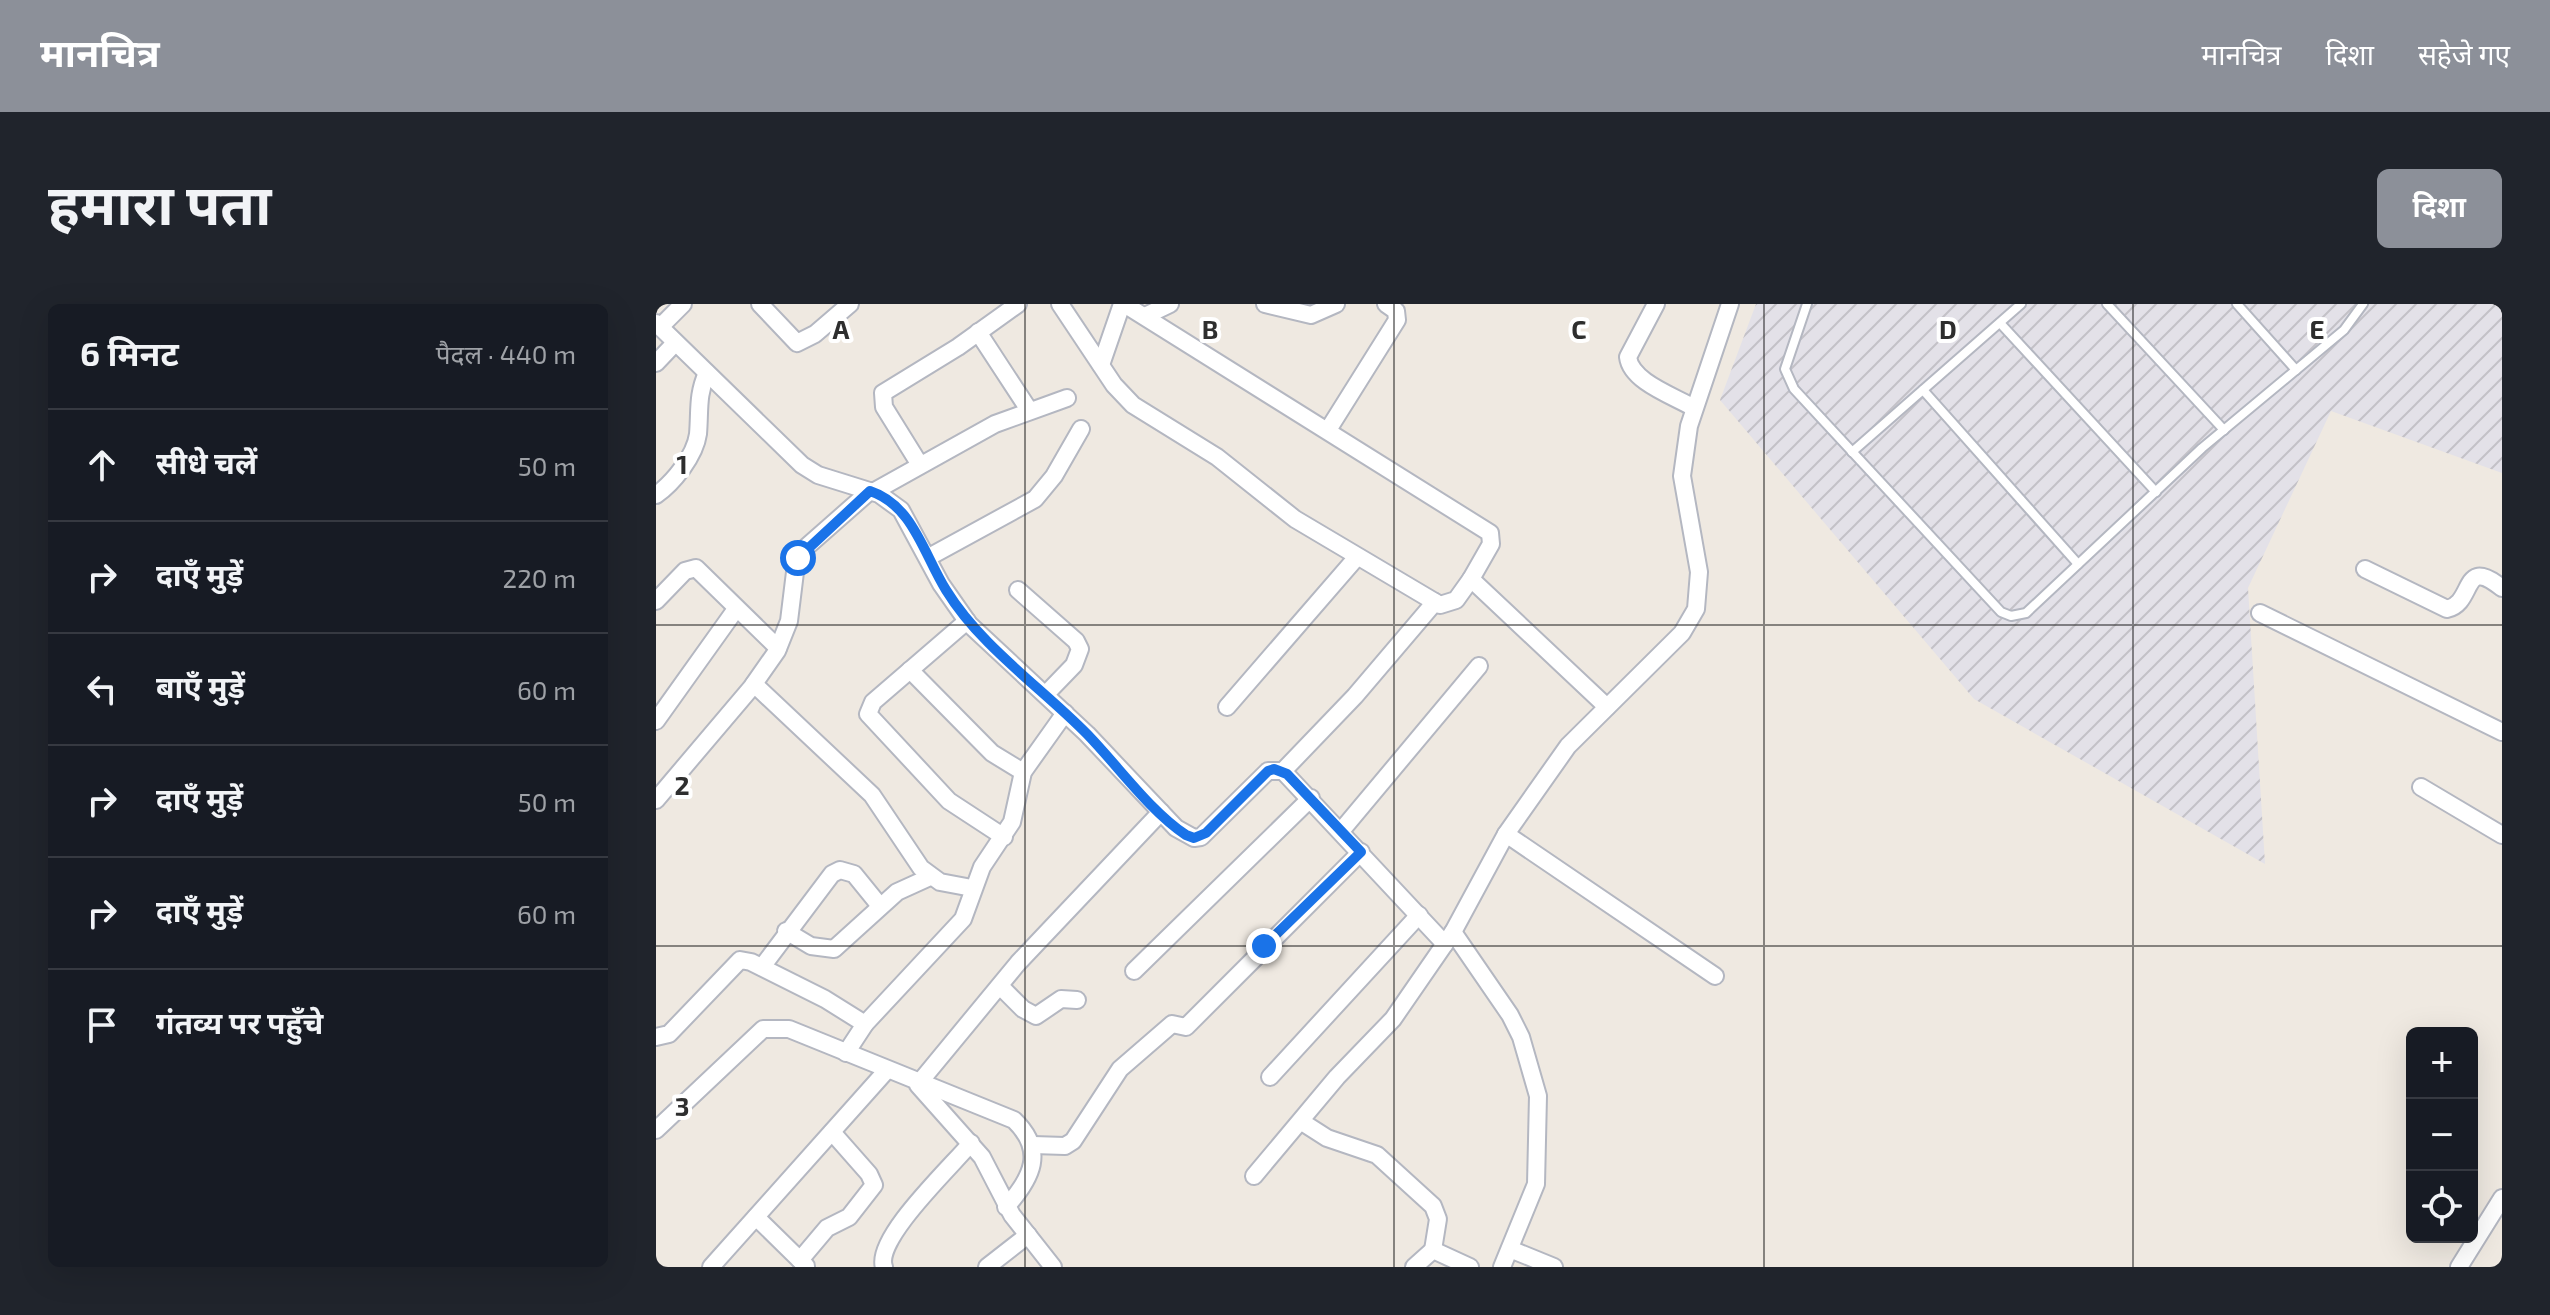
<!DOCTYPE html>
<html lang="hi">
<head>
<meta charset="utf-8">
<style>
  body { margin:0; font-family:"Exo 2","Noto Sans Devanagari",sans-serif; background:#20242c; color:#f1f3f6 }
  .controls { position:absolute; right:24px; bottom:24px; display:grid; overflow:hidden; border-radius:12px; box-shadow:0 8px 32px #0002 }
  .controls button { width:72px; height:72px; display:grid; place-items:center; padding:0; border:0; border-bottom:2px solid #363941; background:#171b24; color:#f1f3f6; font:40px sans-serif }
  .stop { position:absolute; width:24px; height:24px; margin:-18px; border:6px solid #1a73e8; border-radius:50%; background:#fff }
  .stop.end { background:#1a73e8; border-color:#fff; box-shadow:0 2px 8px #0008 }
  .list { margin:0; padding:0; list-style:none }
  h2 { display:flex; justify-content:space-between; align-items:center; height:104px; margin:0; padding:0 32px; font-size:34px }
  h2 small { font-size:26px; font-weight:400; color:#9ea1a6 }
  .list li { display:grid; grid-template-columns:52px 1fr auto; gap:24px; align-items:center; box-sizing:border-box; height:112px; padding:0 32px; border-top:2px solid #363941 }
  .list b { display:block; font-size:30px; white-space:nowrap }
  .list em { font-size:26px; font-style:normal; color:#9ea1a6 }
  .icon { flex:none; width:44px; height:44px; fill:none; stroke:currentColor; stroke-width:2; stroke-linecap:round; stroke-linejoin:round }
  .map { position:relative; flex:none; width:1846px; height:963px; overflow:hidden; border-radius:12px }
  header { display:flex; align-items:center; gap:48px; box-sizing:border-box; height:112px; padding:0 40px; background:#8c9099; color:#fff }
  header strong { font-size:38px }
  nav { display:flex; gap:44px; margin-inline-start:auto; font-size:28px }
  .intro { display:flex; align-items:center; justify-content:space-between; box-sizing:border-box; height:192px; padding:0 48px }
  h1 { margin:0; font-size:56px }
  .button { padding:20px 36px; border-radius:12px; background:#8c9099; color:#fff; font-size:28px; font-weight:700 }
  main { display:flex; gap:48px; padding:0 48px }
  aside { flex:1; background:#171b24; border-radius:12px; box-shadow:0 8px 32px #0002 }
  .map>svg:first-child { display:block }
</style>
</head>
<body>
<header>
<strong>मानचित्र</strong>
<nav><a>मानचित्र</a><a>दिशा</a><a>सहेजे गए</a></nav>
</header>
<div class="intro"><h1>हमारा पता</h1><a class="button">दिशा</a></div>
<main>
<aside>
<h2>6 मिनट<small>पैदल · 440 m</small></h2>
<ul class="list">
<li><svg class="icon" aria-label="ahead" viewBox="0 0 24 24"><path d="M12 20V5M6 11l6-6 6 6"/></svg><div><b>सीधे चलें</b></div><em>50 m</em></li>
<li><svg class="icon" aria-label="right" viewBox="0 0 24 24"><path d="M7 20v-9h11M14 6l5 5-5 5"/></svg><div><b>दाएँ मुड़ें</b></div><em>220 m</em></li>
<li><svg class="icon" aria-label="left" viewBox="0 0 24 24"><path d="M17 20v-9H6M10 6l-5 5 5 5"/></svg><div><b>बाएँ मुड़ें</b></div><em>60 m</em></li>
<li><svg class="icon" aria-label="right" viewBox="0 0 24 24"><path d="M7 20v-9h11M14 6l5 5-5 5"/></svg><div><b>दाएँ मुड़ें</b></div><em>50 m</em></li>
<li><svg class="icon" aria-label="right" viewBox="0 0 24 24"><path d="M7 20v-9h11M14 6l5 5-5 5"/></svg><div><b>दाएँ मुड़ें</b></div><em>60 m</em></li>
<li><svg class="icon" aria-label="arrive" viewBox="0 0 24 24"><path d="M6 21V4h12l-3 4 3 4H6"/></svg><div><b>गंतव्य पर पहुँचे</b></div></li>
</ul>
</aside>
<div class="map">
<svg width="1846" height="963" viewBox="0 0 1846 963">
  <defs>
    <pattern id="industrial-furrows" width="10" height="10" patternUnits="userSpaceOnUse" patternTransform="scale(2)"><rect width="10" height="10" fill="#e3e1e8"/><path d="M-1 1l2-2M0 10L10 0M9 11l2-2" fill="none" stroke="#c3c1c7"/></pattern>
  </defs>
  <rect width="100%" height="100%" fill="#efe9e1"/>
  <polygon fill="url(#industrial-furrows)" points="1100,0 1846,0 1846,169 1675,107 1592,284 1609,560 1318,395 1064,96"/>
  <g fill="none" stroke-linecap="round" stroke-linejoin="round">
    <g stroke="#b4b7c1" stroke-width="12">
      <g id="service">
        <polyline points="1151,0 1129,65 1138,85 1345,308 1355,312 1370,309 1546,144 1688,26 1707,0"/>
        <polyline points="1451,0 1568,126"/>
        <polyline points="1581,0 1640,66"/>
        <polyline points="1344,19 1500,188"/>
        <polyline points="1267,86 1422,260"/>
        <polyline points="1196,148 1365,0"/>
      </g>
    </g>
    <g stroke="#b4b7c1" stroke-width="20">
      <g id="minor">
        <polyline points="104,0 141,39 159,30 194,0"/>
        <polyline points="404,0 458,81 477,101 561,153 639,215 784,301 800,296 815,275"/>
        <polyline points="468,0 834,229 835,240 815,275 951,403"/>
        <polyline points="609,0 655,11 680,0"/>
        <path d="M1000,0L972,53C975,78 1018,92 1038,104"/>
        <polyline points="489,12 514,0"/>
        <polyline points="0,19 146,161 162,171 223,190 245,206 285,280 313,320 431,430 520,524 538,534 545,533 612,467 627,467 789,640"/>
        <polyline points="4,23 27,0"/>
        <polyline points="322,28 373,106"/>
        <polyline points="0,59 19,39"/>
        <polyline points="445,61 466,0"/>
        <polyline points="672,126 741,16 740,7 730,0"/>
        <polyline points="264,161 228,103 227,89 302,43 362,0"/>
        <polyline points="217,188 339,120 411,94"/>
        <path d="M0,191C17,179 39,152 42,130C44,107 41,91 51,69"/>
        <polyline points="273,253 379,195 398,172 425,125"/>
        <path d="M1709,265L1791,305C1819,299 1805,251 1846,284"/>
        <polyline points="362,286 420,337 424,345 418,361 390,390"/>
        <polyline points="0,297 29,267 40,264 122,344"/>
        <polyline points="1604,309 1846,428"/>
        <polyline points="311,317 217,398 212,410 293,497 348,533"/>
        <polyline points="254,366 336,449 367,468"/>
        <polyline points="98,380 216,491 265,564 284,578 316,584"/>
        <polyline points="571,403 701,253"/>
        <polyline points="0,417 80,305"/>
        <polyline points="627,467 699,392 779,298"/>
        <polyline points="1765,483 1846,531"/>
        <polyline points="0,496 95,384 121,347 133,317 140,260 147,246 214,187"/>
        <polyline points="685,527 823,362"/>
        <polyline points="850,530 1059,672"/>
        <polyline points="130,627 155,642 178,645 241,588 274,573"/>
        <polyline points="797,628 854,711 865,733 882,792 880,880 846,963"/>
        <polyline points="106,663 176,570 184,566 198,570 224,602"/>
        <polyline points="478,667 655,494"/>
        <polyline points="344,682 367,705 380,712 405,695 421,696"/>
        <polyline points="0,733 13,730 84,656 95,658 169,695 209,720"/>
        <polyline points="190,749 209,720 307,615 326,563 356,518 367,468 409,409"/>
        <polyline points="614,773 763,611"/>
        <polyline points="263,779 362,659 505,508"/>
        <polyline points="262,781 326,853 356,911 397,963"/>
        <polyline points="646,818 671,834 721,851 777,902 782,915 777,946"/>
        <path d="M0,826L107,725H133L358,816C390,847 376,874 350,903"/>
        <polyline points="377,841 409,842 417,837 464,765 516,720 530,723 705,548"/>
        <polyline points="598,872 681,773 737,715 797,628 850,530 912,442 1026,329 1040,305 1043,268 1026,172 1033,122 1074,0"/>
        <polyline points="100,913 150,962"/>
        <polyline points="854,945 898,963"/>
        <polyline points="144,956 171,924 193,913 218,881 213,870 176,828"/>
        <polyline points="55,963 231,766"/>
        <path d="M228,963C218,935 296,862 315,839"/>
        <polyline points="331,963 372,931"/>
        <polyline points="758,963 777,946 814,963"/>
        <polyline points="1803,963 1846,894"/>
      </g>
    </g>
    <use href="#service" stroke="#fff" stroke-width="8"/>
    <use href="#minor" stroke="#fff" stroke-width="16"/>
  </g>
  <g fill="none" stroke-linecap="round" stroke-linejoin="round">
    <path stroke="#1a73e8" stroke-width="10" d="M142,254L214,187C257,201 268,251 290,286C325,343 385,383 431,430C463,463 493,506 530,531L538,534L550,529L612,467L618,465L631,470L705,548L608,642"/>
  </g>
  <path fill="none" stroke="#2e2e2e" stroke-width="2" stroke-opacity="0.55" d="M369,0V963M738,0V963M1108,0V963M1477,0V963M0,321H1846M0,642H1846"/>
  <g font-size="26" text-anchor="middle" font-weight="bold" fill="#2e2e2e" stroke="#fff" stroke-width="8" stroke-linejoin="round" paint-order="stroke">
    <text x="185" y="35">A</text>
    <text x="554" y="35">B</text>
    <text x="923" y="35">C</text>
    <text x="1292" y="35">D</text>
    <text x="1661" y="35">E</text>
    <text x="26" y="170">1</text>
    <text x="26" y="491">2</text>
    <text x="26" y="812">3</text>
  </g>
</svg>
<div class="controls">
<button>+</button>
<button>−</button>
<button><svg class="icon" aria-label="locate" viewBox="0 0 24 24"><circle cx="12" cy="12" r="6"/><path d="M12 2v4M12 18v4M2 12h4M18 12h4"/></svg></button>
</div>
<div class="stop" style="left:142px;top:254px"></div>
<div class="stop end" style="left:608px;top:642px"></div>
</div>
</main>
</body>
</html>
